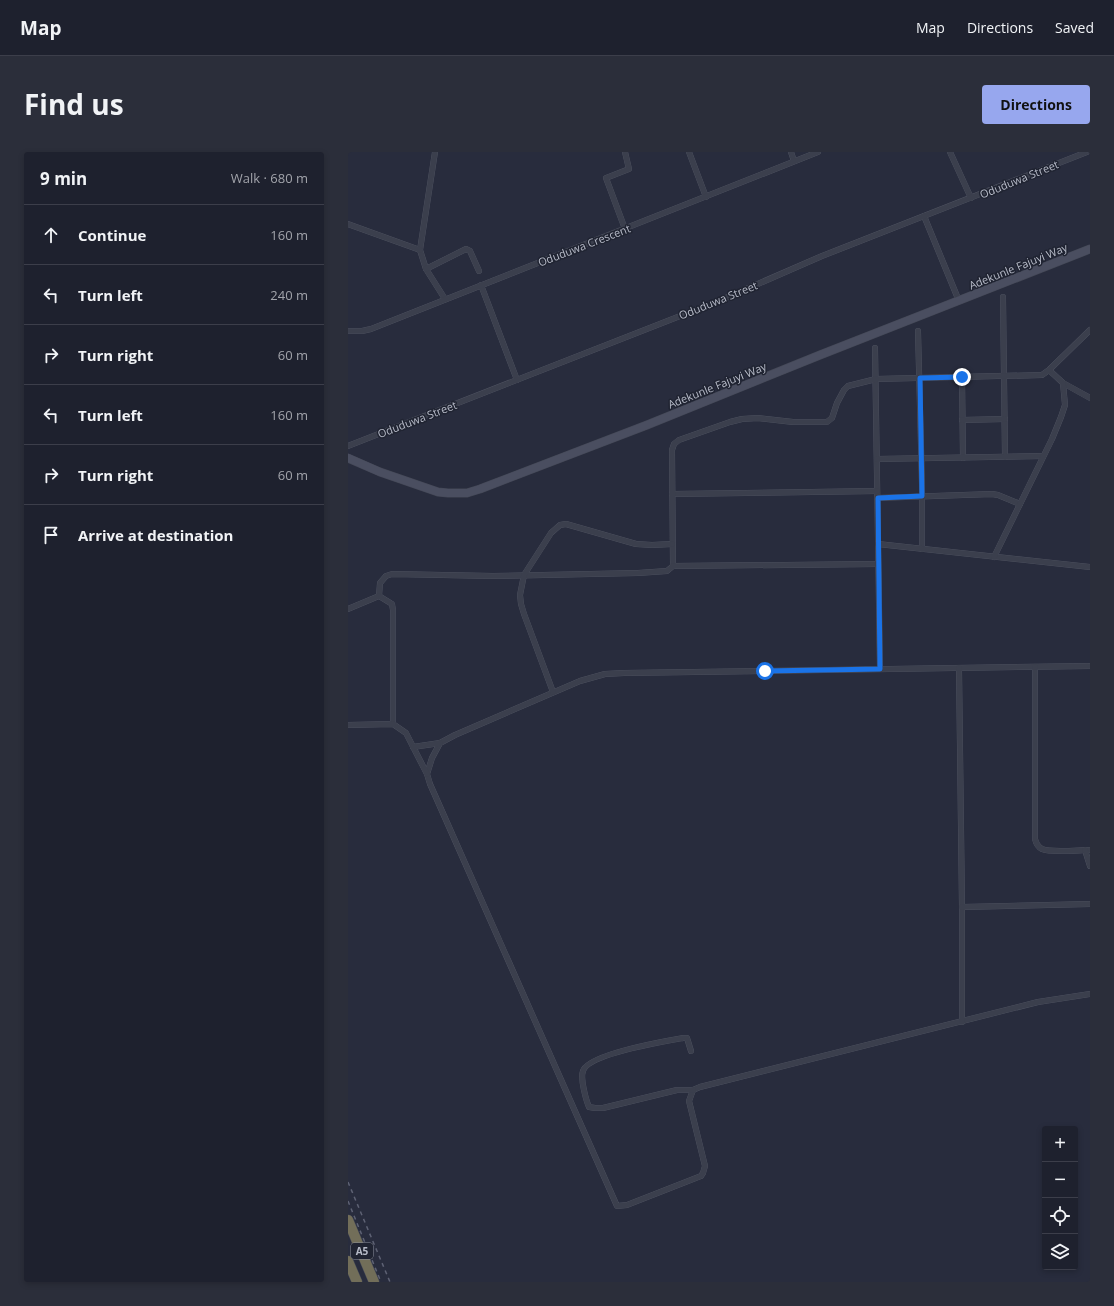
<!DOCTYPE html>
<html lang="en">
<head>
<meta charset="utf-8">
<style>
  body { margin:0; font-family:"Open Sans",sans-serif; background:#2b2e3a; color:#f1f3f6 }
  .controls { position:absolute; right:12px; bottom:12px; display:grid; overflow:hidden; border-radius:4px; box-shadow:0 2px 6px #0003 }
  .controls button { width:36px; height:36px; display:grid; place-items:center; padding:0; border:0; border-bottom:1px solid #3c3e4a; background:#1e212e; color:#f1f3f6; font:20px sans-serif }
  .stop { position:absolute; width:12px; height:12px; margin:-9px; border:3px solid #1a73e8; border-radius:50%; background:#fff }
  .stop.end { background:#1a73e8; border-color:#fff; box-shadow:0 1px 4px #0008 }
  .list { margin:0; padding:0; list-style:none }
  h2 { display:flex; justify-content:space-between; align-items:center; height:52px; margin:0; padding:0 16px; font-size:17px }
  h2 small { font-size:13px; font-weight:400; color:#a1a3aa }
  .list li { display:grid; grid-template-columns:26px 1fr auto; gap:12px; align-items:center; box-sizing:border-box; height:60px; padding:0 16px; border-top:1px solid #3c3e4a }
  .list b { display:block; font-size:15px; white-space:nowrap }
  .list em { font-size:13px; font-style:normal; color:#a1a3aa }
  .icon { flex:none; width:22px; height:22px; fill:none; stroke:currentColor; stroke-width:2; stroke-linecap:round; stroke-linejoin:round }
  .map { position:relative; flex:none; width:742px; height:1130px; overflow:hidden; border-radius:4px }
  header { display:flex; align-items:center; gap:24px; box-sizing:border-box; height:56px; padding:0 20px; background:#1e212e; border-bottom:1px solid #3c3e4a }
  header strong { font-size:19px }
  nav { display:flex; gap:22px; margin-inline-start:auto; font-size:14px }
  .intro { display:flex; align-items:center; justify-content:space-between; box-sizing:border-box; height:96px; padding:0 24px }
  h1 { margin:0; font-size:28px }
  .button { padding:10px 18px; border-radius:4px; background:#97a7ee; color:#111; font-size:14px; font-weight:700 }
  main { display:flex; gap:24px; padding:0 24px }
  aside { flex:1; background:#1e212e; border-radius:4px; box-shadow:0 2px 6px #0003 }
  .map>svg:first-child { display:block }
</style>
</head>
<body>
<header>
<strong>Map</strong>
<nav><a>Map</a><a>Directions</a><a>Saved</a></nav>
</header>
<div class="intro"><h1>Find us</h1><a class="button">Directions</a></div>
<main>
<aside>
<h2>9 min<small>Walk · 680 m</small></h2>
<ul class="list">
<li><svg class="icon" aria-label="ahead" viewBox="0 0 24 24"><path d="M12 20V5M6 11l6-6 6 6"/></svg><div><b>Continue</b></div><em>160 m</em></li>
<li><svg class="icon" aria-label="left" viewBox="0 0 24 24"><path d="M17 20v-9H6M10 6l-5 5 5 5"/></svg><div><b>Turn left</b></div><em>240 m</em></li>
<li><svg class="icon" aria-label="right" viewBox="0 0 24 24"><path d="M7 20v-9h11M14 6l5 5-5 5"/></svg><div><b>Turn right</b></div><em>60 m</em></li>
<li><svg class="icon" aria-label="left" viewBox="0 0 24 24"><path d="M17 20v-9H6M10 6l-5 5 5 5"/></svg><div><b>Turn left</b></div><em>160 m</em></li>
<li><svg class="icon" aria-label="right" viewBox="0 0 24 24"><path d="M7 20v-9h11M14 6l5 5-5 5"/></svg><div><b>Turn right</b></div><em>60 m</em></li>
<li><svg class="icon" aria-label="arrive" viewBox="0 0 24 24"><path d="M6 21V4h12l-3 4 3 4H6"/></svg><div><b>Arrive at destination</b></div></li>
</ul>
</aside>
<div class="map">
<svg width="742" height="1130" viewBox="0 0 742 1130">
  <rect width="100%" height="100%" fill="#282c3d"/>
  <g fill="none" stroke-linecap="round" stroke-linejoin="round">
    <g stroke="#535765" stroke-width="6">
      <g id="street">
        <polyline points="87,0 72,98 78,117 97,147"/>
        <polyline points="277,0 281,17 258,26 277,77"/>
        <polyline points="341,0 358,45"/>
        <polyline points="443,0 446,9"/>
        <polyline points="602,0 623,46"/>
        <polyline points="576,64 611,149"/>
        <polyline points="0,72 72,98"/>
        <polyline points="78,117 118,97 122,99 131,119"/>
        <polyline points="133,133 169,228"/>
        <polyline points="655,145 657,305"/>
        <polyline points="0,179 14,179 23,177 470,0"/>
        <polyline points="570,179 574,333 574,397"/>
        <polyline points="527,196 532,517"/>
        <polyline points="614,225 615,306"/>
        <polyline points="715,231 742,246"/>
        <polyline points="614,268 657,267"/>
        <polyline points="0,294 373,148 474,104 739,0"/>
        <polyline points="529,307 695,304"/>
        <polyline points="324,342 529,339"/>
        <polyline points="529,346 644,342 650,343 672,352"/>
        <polyline points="530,392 742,415"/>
        <polyline points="646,405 704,287 713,265 717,253 715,231 701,218"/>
        <polyline points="325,414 324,298 326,292 331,288 382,270 394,267 410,266 445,270 479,270 484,266 489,251 496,238 500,234 528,227 694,223 701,218 742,178"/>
        <polyline points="31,444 32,431 38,424 44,422 145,424 290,421 319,419 325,414 530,412"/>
        <polyline points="0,457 31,444 44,452 45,458 45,572"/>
        <polyline points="742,514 276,521 257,522 232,529 107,583 92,591 84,606 79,622 82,632 269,1054 279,1053 353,1024 355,1021 357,1014 341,949 345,938 352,935 690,850 742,842"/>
        <path d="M687,515V687C688,691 690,695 694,697C703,701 731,698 742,698"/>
        <polyline points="611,516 614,755 614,870"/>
        <polyline points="205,540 176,462 173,452 172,443 176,423 203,381 212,373 218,372 288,392 304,393 324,392"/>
        <polyline points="0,573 45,572 58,581 79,622"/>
        <polyline points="65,595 92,591"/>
        <polyline points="737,698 742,714"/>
        <polyline points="614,755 742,752"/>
        <path d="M343,899L339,886H335C318,889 240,902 235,919C232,926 238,948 241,955L247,956H255L329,938H345"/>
      </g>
    </g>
    <g stroke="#444856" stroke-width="9">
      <polyline id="secondary" points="0,306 32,320 90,340 100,341 119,341 132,337 299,273 472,203 742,97"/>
    </g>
    <g stroke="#434755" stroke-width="11">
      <g id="highway">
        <polyline points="0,1068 26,1130"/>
        <polyline points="0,1109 9,1130"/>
      </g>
    </g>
    <use href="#street" stroke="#3b3f4d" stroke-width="5.5"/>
    <use href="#secondary" stroke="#4a4e60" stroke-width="8"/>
    <use href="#highway" stroke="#726e59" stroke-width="10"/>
    <g stroke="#5e6274" stroke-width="1.5" stroke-dasharray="4 4" stroke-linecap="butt">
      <polyline points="0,1030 42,1130"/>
      <polyline points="0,1049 33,1130"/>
    </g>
  </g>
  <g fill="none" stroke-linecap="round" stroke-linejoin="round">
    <polyline stroke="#1a73e8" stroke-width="5" points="417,519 532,517 530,346 574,344 572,226 614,225"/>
  </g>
  <g text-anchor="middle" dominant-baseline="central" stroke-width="3" stroke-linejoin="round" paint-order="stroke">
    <rect fill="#202432" stroke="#8a8e9b" stroke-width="1" x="3" y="1091" width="22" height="16" rx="3"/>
    <g font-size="10" font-weight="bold" fill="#b7bbc8">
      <text x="14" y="1099">A5</text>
    </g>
    <g font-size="11" fill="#b7bbc8" stroke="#202432">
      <text transform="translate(671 27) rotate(-22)">Oduduwa Street</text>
      <text transform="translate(236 93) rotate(-21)">Oduduwa Crescent</text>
      <text transform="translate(670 114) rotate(-22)">Adekunle Fajuyi Way</text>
      <text transform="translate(370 148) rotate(-22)">Oduduwa Street</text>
      <text transform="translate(369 233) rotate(-22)">Adekunle Fajuyi Way</text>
      <text transform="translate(69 267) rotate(-21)">Oduduwa Street</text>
    </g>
  </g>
</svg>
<div class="controls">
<button>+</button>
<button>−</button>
<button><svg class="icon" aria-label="locate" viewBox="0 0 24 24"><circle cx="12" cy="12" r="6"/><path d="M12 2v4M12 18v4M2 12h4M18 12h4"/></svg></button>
<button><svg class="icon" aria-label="layers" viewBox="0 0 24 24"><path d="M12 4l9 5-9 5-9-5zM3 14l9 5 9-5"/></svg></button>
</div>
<div class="stop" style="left:417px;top:519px"></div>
<div class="stop end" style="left:614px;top:225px"></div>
</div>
</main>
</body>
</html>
